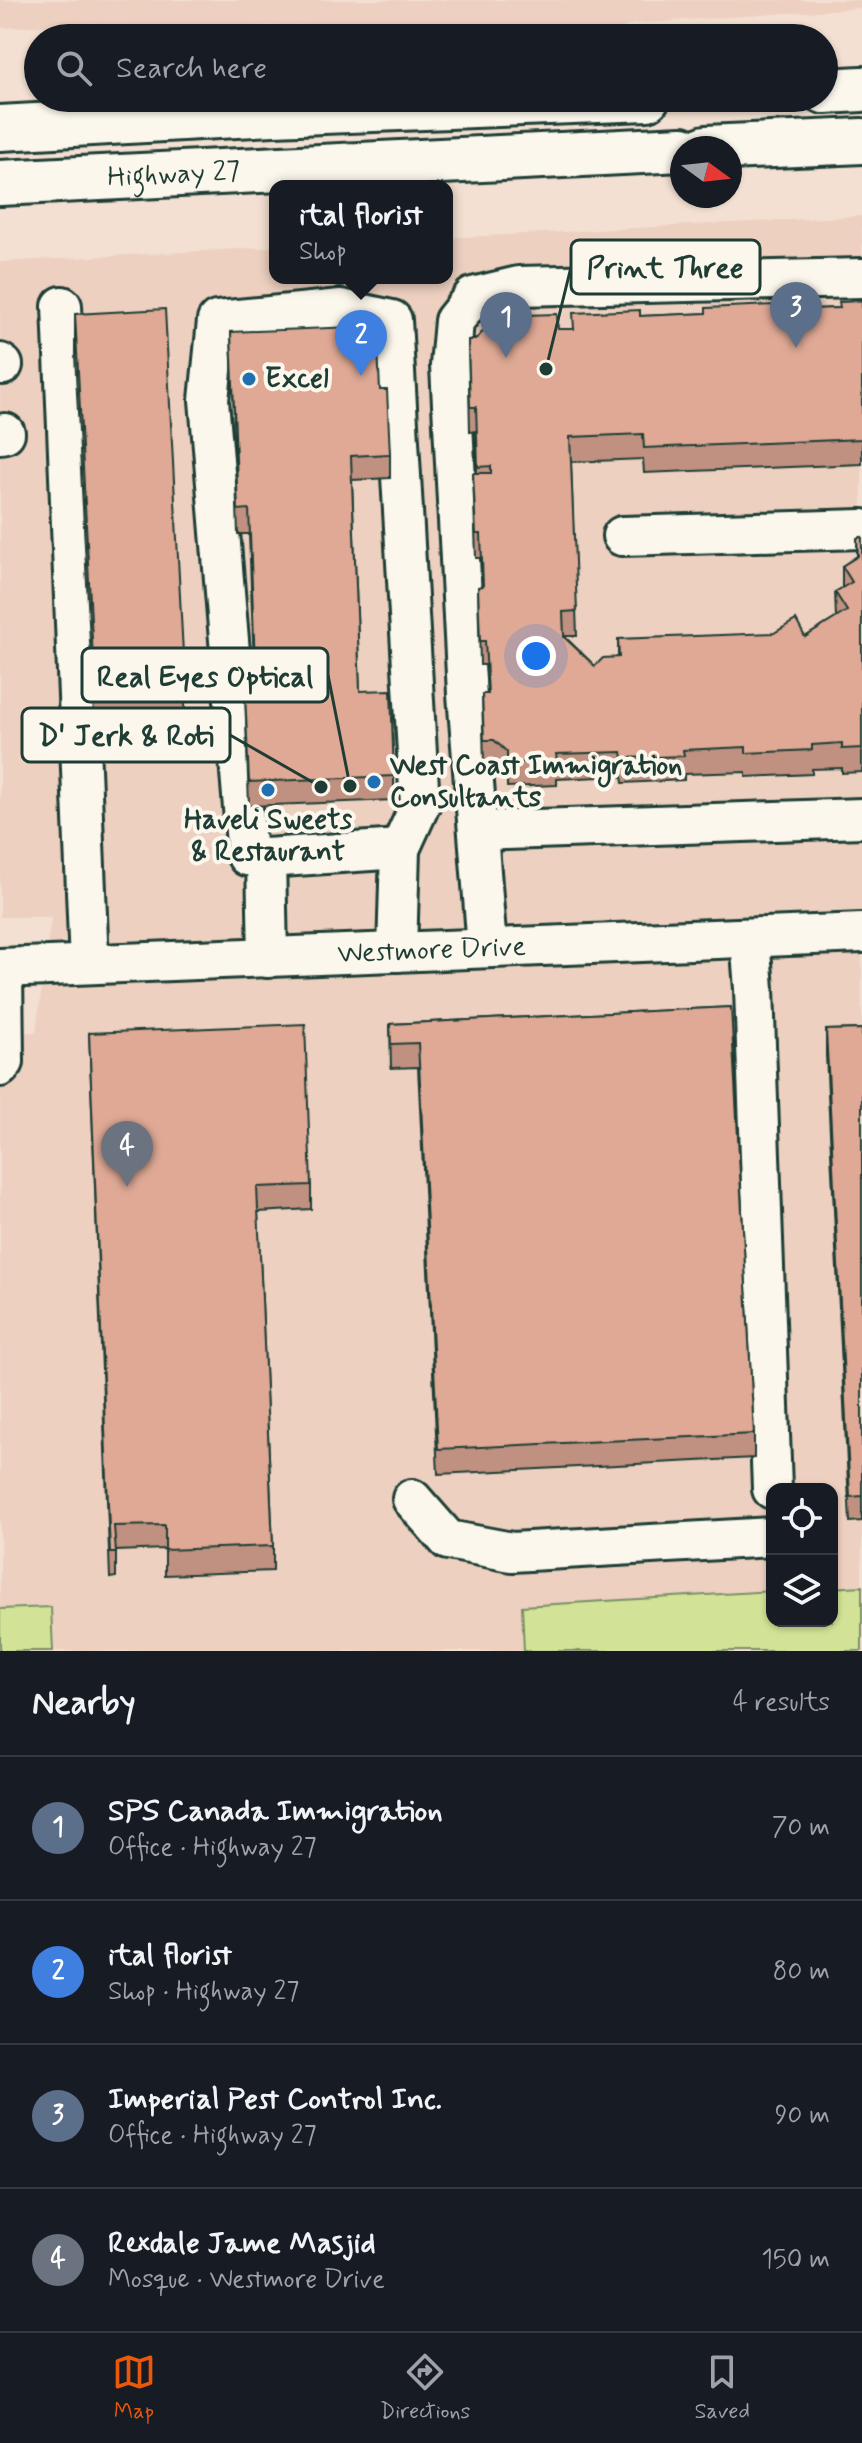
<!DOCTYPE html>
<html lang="en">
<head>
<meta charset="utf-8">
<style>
  body { margin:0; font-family:Mynerve,sans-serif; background:#242831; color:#f1f3f6 }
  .controls { position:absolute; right:24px; bottom:24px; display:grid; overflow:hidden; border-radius:16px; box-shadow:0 2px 6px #0004 }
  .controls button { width:72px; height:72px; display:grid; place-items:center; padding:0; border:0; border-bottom:2px solid #363941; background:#171b24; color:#f1f3f6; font:40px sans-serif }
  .compass { position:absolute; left:670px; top:136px; width:72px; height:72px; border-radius:50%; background:#171b24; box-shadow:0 2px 6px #0004; rotate:105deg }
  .you { position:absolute; left:536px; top:656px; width:28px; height:28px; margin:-20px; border:6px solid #fff; border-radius:50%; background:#1a73e8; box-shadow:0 0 0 12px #1a73e833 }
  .badge { display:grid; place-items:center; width:52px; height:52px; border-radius:50%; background:#ea580c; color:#fff; font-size:26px; font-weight:700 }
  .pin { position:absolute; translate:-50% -66px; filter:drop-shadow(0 2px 4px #0008) }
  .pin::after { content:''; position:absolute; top:42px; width:28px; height:24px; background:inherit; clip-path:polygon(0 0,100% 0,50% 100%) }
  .popup { position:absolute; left:269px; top:180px; width:184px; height:104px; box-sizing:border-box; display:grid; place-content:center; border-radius:16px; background:#171b24; filter:drop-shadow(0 2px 6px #0005); font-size:26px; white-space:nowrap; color:#9ea1a6 }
  .popup b { font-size:30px; color:#f1f3f6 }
  .popup::after { content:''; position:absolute; left:50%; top:100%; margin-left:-16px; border:16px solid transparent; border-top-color:#171b24 }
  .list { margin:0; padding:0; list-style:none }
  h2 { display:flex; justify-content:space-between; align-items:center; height:104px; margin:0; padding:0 32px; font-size:34px }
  h2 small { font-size:26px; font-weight:400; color:#9ea1a6 }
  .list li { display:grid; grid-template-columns:52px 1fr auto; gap:24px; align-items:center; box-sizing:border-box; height:144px; padding:0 32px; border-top:2px solid #363941 }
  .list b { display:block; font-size:30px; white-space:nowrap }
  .list p { margin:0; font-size:26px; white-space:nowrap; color:#9ea1a6 }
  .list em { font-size:26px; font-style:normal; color:#9ea1a6 }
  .icon { flex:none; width:44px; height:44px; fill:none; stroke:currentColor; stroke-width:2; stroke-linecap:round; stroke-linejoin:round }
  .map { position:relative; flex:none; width:862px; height:1651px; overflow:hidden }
  .search { position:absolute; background:#171b24; box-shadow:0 2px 6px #0004; left:24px; right:24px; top:24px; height:88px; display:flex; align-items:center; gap:20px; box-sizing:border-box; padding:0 28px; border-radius:44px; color:#9ea1a6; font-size:30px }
  .sheet { height:680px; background:#171b24 }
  nav { display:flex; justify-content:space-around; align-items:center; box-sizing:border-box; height:112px; border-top:2px solid #363941; background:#171b24; font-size:22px; color:#9ea1a6 }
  nav a { display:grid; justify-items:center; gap:4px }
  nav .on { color:#ea580c }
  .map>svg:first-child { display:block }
</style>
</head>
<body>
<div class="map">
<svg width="862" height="1651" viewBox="0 0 862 1651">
  <rect width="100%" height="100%" fill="#f3e0d2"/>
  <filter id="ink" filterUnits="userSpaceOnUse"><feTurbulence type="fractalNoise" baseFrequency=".0125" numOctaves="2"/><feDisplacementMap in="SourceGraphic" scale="16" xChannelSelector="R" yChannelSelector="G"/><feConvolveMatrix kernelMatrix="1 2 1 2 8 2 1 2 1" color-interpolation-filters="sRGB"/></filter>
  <g filter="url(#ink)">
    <g fill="#edd0c0">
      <polygon points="0,0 862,0 862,8 630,24 606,38 381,38 364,27 338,24 160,29 93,23 0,28"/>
      <polygon points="862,216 862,1586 832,1588 832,1489 772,1489 772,1591 523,1606 524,1651 53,1651 51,1607 0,1609 0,1034 36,1032 51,917 0,917 0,262 275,247 275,278 447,278 447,238"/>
    </g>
    <g fill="#d2e397" stroke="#789066" stroke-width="2">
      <polygon points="862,1586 862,1651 524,1651 522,1606 772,1591 772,1621 832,1621 832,1588"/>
      <polygon points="51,1607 53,1651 0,1651 0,1609"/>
    </g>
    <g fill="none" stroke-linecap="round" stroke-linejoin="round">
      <g stroke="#1f3d34" stroke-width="44">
        <g id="minor">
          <polyline points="62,306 89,964"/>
          <polyline points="0,363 3,365"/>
          <polyline points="0,434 5,433"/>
          <polyline points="622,536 862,529"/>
          <polyline points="478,831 862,818"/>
          <polyline points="266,858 400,849"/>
          <polyline points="750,938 754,989 772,1489"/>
          <polyline points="487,948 467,694 450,366 454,321 473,297 519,286 862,278"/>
          <polyline points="268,958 266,858 247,856 209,400 217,321 341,309 392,320 420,805 400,849 397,952"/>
          <path id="s1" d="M0,968L862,933"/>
          <polyline points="0,1067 4,1062 3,968"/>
          <polyline points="412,1499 448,1540 512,1552 772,1537"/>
        </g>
      </g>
      <g stroke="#1f3d34" stroke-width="50">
        <g id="major">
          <polyline points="824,91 862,89"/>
          <polyline points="0,128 273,113 647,98"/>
          <polyline points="706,148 862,141"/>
          <path id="s2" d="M0,183L682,149"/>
        </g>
      </g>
      <use href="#minor" stroke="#fbf7ec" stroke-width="38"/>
      <use href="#major" stroke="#fbf7ec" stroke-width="44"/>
    </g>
    <g fill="#c09180" stroke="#1f3d34" stroke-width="2">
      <polygon points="862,301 862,464 644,473 643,459 571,462 577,636 564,636 595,666 618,657 618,639 805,637 836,618 835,592 842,588 842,566 857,556 857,538 862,537 862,772 842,773 842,768 812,769 812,774 746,777 746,772 684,774 684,780 623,783 622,776 557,779 557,785 507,787 507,777 494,764 484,764 482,694 487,694 485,665 480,665 478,587 482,586 481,558 476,558 473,473 477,473 476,431 470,432 468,340 573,329 640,316 840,308"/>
      <polygon points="75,314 185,692 185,732 95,737 75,355"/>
      <polygon points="231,332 380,390 390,454 390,478 352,480 360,691 394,776 394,800 249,806 245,692 255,691 249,534 238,534"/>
      <polygon points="731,1007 754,1434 754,1458 438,1474 418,1067 391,1068 390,1024"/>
      <polygon points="862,1029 862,1521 850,1522 826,1055 826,1030"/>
      <polygon points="89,1033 311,1185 311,1209 258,1212 273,1546 273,1571 165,1575 165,1549 116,1551 116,1577 110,1578"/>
    </g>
    <g fill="#dfa995" stroke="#1f3d34" stroke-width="2">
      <polygon points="862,301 862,439 644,448 643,434 570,437 577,611 563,612 564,637 595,666 603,658 619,657 618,639 774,633 796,620 805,637 847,611 835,592 852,582 842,566 858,556 857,538 862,537 862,748 842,749 842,743 812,745 812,750 746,753 746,747 683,750 684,756 623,758 622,752 556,754 557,761 507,763 507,752 494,740 484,740 482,694 488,694 485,641 480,641 478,587 483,586 481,534 476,534 473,473 491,473 491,466 478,467 476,407 470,407 468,340 475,340 490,324 489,316 557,314 558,329 574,329 573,313 640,310 640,316 706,313 706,308 773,305 773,310 840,308 839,302"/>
      <polygon points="165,309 185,692 95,697 75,314"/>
      <polygon points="377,326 380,390 387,390 390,454 351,456 360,691 391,690 394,776 249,782 245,692 256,691 249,509 238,510 231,332"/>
      <polygon points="731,1007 754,1434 438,1449 418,1043 391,1044 390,1024"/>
      <polygon points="305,1024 311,1185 257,1187 273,1546 165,1550 165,1525 114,1526 116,1553 110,1553 89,1033"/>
      <polygon points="862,1029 862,1496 850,1497 826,1030"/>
    </g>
  </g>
  <g fill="#1f6fb2" stroke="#fbf7ec" stroke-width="3">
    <circle cx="249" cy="379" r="8"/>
    <circle cx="374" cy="782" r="8"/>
    <circle cx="268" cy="790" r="8"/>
  </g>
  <g text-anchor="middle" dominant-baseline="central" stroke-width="8" stroke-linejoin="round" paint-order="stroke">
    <g font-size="28" fill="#1f3d34" stroke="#fbf7ec">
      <text stroke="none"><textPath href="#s2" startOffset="174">Highway 27</textPath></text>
      <text stroke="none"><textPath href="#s1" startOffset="432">Westmore Drive</textPath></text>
    </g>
    <g font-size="28" font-weight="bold" fill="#1f3d34" stroke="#fbf7ec" text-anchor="start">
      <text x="265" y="379">Excel</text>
      <text x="390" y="766">West Coast Immigration<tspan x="390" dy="32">Consultants</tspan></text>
      <text x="268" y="820" text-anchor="middle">Haveli Sweets<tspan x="268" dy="32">&amp; Restaurant</tspan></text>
    </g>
  </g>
  <path fill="none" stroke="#1f3d34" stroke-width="3" d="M546 369L571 267M350 786L328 675M321 787L230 735"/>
  <g fill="#1f3d34" stroke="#fbf7ec" stroke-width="3">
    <circle cx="546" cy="369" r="8"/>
    <circle cx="350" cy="786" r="8"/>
    <circle cx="321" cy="787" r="8"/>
  </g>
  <g fill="#fbf7ec" stroke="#1f3d34" stroke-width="3">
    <rect x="571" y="240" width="189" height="54" rx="8"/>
    <rect x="82" y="648" width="246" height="54" rx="8"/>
    <rect x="22" y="708" width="208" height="54" rx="8"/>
  </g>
  <g font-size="30" text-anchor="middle" font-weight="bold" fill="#1f3d34">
    <text x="665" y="277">Print Three</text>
    <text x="205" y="686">Real Eyes Optical</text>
    <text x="126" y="745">D' Jerk &amp; Roti</text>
  </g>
</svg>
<div class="controls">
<button><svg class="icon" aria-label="locate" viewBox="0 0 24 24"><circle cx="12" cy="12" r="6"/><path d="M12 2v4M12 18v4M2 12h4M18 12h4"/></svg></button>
<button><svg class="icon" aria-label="layers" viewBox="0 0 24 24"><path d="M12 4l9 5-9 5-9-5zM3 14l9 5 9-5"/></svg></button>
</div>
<svg class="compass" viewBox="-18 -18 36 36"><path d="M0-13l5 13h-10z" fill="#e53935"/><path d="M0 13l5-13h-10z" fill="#9ea1a6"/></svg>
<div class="you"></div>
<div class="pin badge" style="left:506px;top:358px;background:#5c6f8a">1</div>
<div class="pin badge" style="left:361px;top:376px;background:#3f7fe0">2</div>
<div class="popup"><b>ital florist</b>Shop</div>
<div class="pin badge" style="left:796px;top:348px;background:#5c6f8a">3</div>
<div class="pin badge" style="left:127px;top:1187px;background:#6b7280">4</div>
<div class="search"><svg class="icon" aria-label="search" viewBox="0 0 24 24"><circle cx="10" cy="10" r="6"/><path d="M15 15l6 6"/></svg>Search here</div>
</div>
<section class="sheet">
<h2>Nearby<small>4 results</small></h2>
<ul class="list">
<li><span class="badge" style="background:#5c6f8a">1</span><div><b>SPS Canada Immigration</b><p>Office · Highway 27</p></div><em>70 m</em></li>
<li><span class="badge" style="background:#3f7fe0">2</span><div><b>ital florist</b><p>Shop · Highway 27</p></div><em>80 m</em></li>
<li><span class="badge" style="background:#5c6f8a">3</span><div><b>Imperial Pest Control Inc.</b><p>Office · Highway 27</p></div><em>90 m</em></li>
<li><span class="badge" style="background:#6b7280">4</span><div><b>Rexdale Jame Masjid</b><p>Mosque · Westmore Drive</p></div><em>150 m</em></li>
</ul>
</section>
<nav>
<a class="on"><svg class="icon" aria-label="map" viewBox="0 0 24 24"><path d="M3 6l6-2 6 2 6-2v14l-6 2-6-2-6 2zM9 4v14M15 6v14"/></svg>Map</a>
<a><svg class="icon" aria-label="directions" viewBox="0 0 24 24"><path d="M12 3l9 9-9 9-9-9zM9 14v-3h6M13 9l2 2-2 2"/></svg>Directions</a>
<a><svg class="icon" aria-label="saved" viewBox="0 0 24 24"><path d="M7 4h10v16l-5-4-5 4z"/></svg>Saved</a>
</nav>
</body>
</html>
